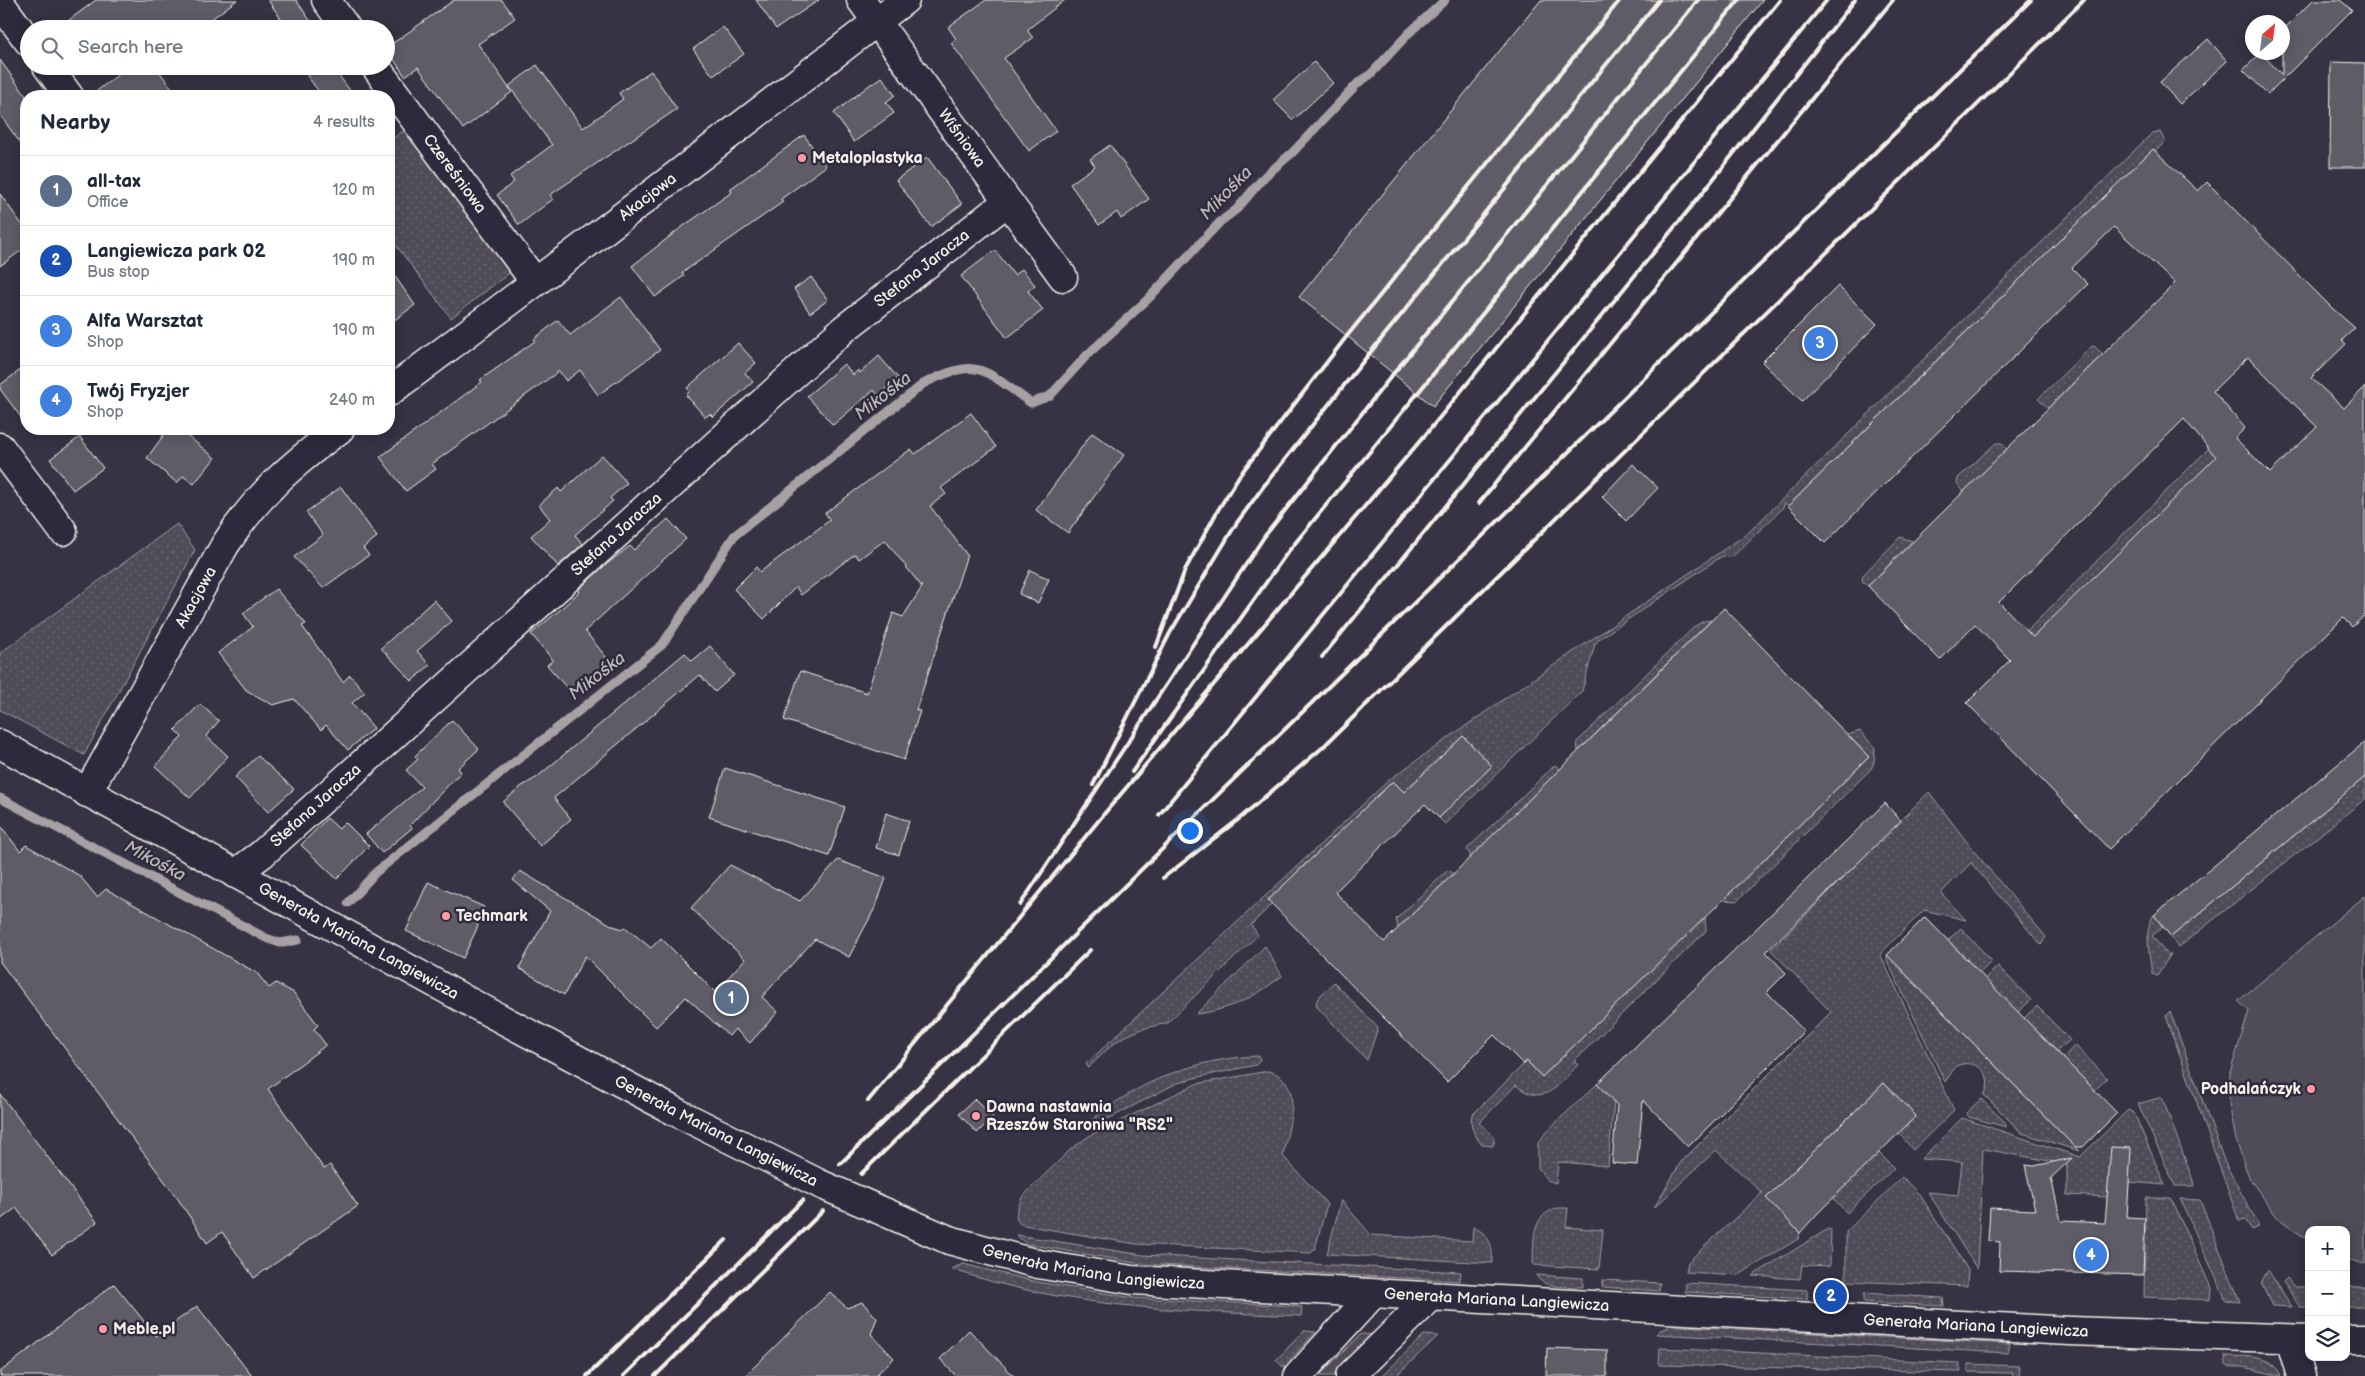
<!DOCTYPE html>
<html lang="en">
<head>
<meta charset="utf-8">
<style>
  body { margin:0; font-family:"Balsamiq Sans",sans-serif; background:#f2f2f3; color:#1f2937 }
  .controls { position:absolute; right:15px; bottom:15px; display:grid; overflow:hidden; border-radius:10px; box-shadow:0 2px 12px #0003 }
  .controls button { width:45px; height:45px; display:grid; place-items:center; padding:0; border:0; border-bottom:1px solid #e0e1e3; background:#fff; color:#1f2937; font:25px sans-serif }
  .compass { position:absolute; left:2245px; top:15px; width:45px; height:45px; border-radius:50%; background:#fff; box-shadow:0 2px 12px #0003; rotate:28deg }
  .you { position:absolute; left:1189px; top:830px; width:18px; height:18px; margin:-12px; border:4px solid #fff; border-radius:50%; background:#1a73e8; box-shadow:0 0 0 8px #1a73e833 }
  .badge { display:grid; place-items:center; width:32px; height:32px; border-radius:50%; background:#db2777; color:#fff; font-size:16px; font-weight:700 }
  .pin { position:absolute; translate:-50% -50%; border:2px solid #fff; box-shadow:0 1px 5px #0006 }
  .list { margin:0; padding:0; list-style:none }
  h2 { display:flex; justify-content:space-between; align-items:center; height:65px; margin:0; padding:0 20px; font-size:21px }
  h2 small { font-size:16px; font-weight:400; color:#747a83 }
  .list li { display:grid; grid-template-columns:32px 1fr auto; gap:15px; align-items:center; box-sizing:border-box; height:70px; padding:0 20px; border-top:1px solid #e0e1e3 }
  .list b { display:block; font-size:19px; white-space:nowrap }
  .list p { margin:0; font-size:16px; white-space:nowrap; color:#747a83 }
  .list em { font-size:16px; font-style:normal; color:#747a83 }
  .icon { flex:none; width:28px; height:28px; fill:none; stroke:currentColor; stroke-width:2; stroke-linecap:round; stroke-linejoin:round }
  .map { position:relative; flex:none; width:2365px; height:1376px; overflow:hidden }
  .search { position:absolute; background:#fff; box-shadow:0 2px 12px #0003; left:20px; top:20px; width:375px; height:55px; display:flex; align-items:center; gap:12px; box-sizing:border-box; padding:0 18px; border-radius:28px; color:#747a83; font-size:19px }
  .panel { position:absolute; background:#fff; box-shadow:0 2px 12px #0003; left:20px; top:90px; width:375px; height:345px; border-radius:20px }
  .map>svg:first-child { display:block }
</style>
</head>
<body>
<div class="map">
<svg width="2365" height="1376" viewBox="0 0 2365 1376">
  <defs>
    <pattern id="grass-dots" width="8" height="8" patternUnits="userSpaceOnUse" patternTransform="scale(1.25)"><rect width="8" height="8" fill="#504b59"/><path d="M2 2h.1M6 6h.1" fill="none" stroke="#6a6571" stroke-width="1.8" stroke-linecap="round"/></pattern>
  </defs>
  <rect width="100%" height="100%" fill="#373244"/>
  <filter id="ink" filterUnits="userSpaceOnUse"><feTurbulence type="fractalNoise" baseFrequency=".02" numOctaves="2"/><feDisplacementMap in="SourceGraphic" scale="10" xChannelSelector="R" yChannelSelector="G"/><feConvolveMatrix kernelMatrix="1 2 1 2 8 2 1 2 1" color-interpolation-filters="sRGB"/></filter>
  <g filter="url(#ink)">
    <g fill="url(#grass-dots)" stroke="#a29ea0">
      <polygon points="410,126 517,267 451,318 389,236 389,141"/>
      <polygon points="2160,132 2165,142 2156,151 2153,149 1788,506 1785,503 1782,509 1732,557 1722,556 1599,639 1595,644 1582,691 1445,824 1439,818 1492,766 1463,736 1404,792 1393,781 1310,867 1306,863 1269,900 1272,904 1251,925 1258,935 1167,1023 1142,1029 1124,1037 1113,1044 1088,1068 1086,1064 1390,779 1504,699 1748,533 2152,133"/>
      <polygon points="2094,346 2103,354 2048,408 2038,399 2091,347"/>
      <polygon points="1996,443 2001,443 2007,449 1964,492 1957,483 1958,478"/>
      <polygon points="2209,448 2217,457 2011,660 2031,635 2027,631"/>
      <polygon points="177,524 195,550 84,755 0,710 0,653"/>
      <polygon points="1900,537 1912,541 1868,586 1862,581 1863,575"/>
      <polygon points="1711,620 1578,751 1577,742 1695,626 1704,621"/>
      <polygon points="1860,731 1875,748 1874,762 1871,769 1737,901 1722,900 1869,757 1848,735"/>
      <polygon points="1555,765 1560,769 1471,857 1467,849"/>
      <polygon points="2365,777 2365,799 2179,947 2171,937"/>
      <polygon points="1929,792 1973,850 2046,937 2041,945 1971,863 1941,893 1966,920 1924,910 1880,954 1954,1110 1913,1150 1899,1133 1916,1116 1884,1083 1766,1198 1800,1233 1798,1239 1739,1275 1686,1272 1688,1262 1762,1193 1716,1150 1654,1208 1681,1162 1831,1012 1771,950"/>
      <polygon points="1448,870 1454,874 1398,928 1396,919"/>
      <path d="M2154,915L2163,927L2152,936L2168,956L2171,954L2157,975L2152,973C2150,959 2143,926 2154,915Z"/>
      <path d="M1705,917L1706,931L1574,1061L1578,1065C1559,1084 1544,1109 1516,1085L1479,1123C1486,1130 1498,1135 1493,1146L1482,1145C1475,1136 1469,1126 1472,1115L1527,1061L1542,1077Z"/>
      <polygon points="1961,928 1992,961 1980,973 1948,940"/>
      <path d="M1265,946L1282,976C1255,997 1230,1010 1196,1014Z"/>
      <path d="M1887,955L2079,1151L2022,1133L1984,1095C1996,1075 1976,1057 1956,1066L1945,1082L1887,960Z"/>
      <polygon points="1998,966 2031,1000 2018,1012 1985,979"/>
      <polygon points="1334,982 1378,1028 1367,1060 1318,1008 1316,1003 1318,998"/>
      <polygon points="2037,1006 2070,1040 2057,1051 2024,1018"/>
      <polygon points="2170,1011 2225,1163 2259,1226 2252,1230 2245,1219 2239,1221 2166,1016"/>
      <polygon points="2075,1045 2107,1078 2095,1090 2063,1058"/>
      <path d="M1259,1056L1260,1060L1256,1065L1194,1078L1175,1084L1093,1127L1088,1123C1137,1082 1195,1058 1259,1056Z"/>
      <path d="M1268,1071C1307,1080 1287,1129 1283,1156L1327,1204L1315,1249L1311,1253L1136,1244L1035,1227L1020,1224L1016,1218L1017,1210L1022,1197L1070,1150L1089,1136L1196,1084Z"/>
      <polygon points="1597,1084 1614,1101 1608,1166 1558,1162 1556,1183 1547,1180 1538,1168 1538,1143 1547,1131"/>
      <polygon points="2162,1097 2195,1186 2175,1186 2138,1104"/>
      <polygon points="1981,1099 2006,1123 2006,1127 1969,1117 1966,1113"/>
      <polygon points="2128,1110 2134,1113 2165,1185 2129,1182 2128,1198 2067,1195 2067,1164 1983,1149 1977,1269 1928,1192 1958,1195 1962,1162 1921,1159 1962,1118 2080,1157"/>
      <polygon points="1879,1153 1894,1168 1847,1213 1833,1198"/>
      <polygon points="1902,1177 1920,1195 1968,1270 1967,1286 1846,1281 1846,1232"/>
      <polygon points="2146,1198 2171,1198 2211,1288 2210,1300 2144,1297"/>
      <polygon points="2180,1199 2200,1200 2240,1302 2226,1300"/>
      <path d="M1341,1200L1371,1235L1472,1241L1473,1227C1490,1235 1493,1245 1492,1263L1327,1254Z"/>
      <path d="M1558,1208H1568L1566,1227L1603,1230L1599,1269L1533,1265C1534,1242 1530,1215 1558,1208Z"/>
      <polygon points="1828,1229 1831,1230 1830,1266 1802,1265 1800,1279 1752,1276"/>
      <polygon points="1016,1235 1143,1255 1461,1272 1460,1281 1142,1264 1027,1244"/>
      <path d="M963,1264L1037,1282L1134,1298L1298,1306L1302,1307L1301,1316C1183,1311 1063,1308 951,1269Z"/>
      <polygon points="2268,1270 2292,1307 2272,1306 2261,1283"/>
      <path d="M1536,1275L1583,1278V1287C1568,1286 1544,1290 1536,1275Z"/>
      <polygon points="2287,1278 2294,1287 2309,1287 2309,1307 2300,1307 2283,1282"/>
      <polygon points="1603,1280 1660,1283 1659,1291 1602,1287"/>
      <polygon points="1686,1283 1807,1290 1807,1299 1685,1292"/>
      <rect x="2346" y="1287" width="19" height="20"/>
      <polygon points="1864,1293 1943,1298 1944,1306 1864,1302"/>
      <polygon points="1673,1326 1683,1326 2010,1344 2008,1353 1656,1334 1660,1330"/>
      <polygon points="1304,1331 1316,1332 1283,1367 1276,1360"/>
      <polygon points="1361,1334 1378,1335 1336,1376 1319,1376"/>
      <polygon points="1424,1335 1438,1336 1396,1376 1382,1376"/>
      <polygon points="1660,1348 1959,1363 1961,1372 1659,1365"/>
      <path d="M2225,1356C2246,1357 2271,1353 2281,1376L2243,1367H2229L2226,1365Z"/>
      <polygon points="1968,1364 2020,1366 2019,1376 2013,1376 2012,1373 1968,1372"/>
    </g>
    <polygon fill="#504b59" stroke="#a29ea0" points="2365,896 2365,1264 2346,1259 2346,1230 2309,1230 2309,1241 2277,1217 2249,1178 2236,1140 2229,1103 2230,1073 2249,1011 2238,1001"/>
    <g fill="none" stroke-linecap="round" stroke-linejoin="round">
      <g stroke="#a6a2a4" stroke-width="9">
        <polyline points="0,798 266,938 280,943 298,940"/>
        <path d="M348,903L376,872L662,645L734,536L923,384C980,355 983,370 1031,403L1050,396L1087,355L1148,299L1220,222L1237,209L1265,176L1292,153L1358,83L1371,74L1408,34L1445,0"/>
      </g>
    </g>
    <g fill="#5f5c67" stroke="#f4f1e8" fill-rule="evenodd">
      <polygon points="96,0 237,0 198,29 57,29"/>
      <polygon points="268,0 296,0 316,29 288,29"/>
      <polygon points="454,0 502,0 515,18 478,44 512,92 463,129 418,67 405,76 386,48"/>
      <polygon points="756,0 819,0 776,29"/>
      <polygon points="986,0 1065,0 1027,30 1033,38 1004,58 1056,131 1029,151 951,43 956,39 948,27"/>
      <polygon points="1541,0 1763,0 1433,406 1299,297"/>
      <polygon points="2313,0 2340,0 2352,10 2268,94 2243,70 2261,53 2282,75 2282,31"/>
      <polygon points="723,27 744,54 713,76 693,49"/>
      <polygon points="2208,39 2227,61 2180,104 2160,82"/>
      <polygon points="0,60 26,96 26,151 0,115"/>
      <polygon points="1314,62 1333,83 1293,120 1273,100"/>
      <polygon points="2331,62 2365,63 2365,167 2330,167"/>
      <polygon points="537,65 583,128 623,99 619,93 651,71 677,109 550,195 553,199 519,225 497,195 514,182 510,176 552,145 509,86"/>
      <polygon points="130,66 155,66 178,96 90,96"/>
      <polygon points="300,66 332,66 354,96 322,96"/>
      <polygon points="882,77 895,95 886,102 894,113 854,142 834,113 872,83 873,84"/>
      <polygon points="804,135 826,166 781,199 783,202 682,273 684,276 655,297 632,266 682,227 732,192 730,189"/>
      <polygon points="1110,145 1149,199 1121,219 1117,212 1099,225 1070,184 1095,166 1090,159"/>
      <path d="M2153,149L2198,191L2207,182L2332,308L2355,328L2342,340L2346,344L2311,378L2344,408L2365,387V615L2352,627L2343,618L2109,849L1967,703L2010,660L1975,624L1940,660L1868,586L2175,283L2114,227L2072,268L2088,284L1825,543L1788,506ZM2248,357L2317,427L2270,473L2235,438L2245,428L2213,391ZM2184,419L2216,457L2033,637L1999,602Z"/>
      <polygon points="927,157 962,204 931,227 896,180"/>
      <polygon points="0,194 26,230 26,247 0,266"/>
      <polygon points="995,250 1014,275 1022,269 1035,285 1028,291 1043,310 1007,338 961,276"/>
      <polygon points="389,268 415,305 389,324"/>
      <polygon points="811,277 828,300 810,313 794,289"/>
      <polygon points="1838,286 1877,324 1802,401 1762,362"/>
      <polygon points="621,297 660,350 598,395 580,370 566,381 559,371 432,464 436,469 406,491 380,457 482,382 480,380 535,341 534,339 558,320 570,335"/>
      <polygon points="738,343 756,363 745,373 753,382 713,417 710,414 705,417 686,395 690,391 687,388"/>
      <polygon points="879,356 898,378 878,395 874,390 833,425 807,396 844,364 853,375 858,370 860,373"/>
      <polygon points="26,366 26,424 0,389 0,385"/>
      <polygon points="971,413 996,447 941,488 946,494 930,506 967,555 916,710 920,711 904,760 784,720 800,671 867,693 893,613 903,617 922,587 885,540 859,559 855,554 801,595 796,587 764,619 734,589 756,567 760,572 830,520 825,513 911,449 915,454"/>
      <polygon points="168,429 179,429 215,458 194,484 183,476 177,483 147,458"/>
      <polygon points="1092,433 1124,455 1068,533 1036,510"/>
      <polygon points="80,437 103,468 73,490 50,459"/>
      <polygon points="602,455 627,483 610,498 613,501 575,535 583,544 558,566 531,536 550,519 539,505 558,488 561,492"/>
      <polygon points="1633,464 1658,488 1626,521 1602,497"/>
      <polygon points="341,487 377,537 363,548 369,555 323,588 294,557 323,535 306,512"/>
      <polygon points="668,519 686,539 585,631 614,667 573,695 547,665 553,660 531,634 562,608 580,591 578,590 603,567 630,546 634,550"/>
      <polygon points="1030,570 1049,579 1038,603 1019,594"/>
      <polygon points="276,589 306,624 302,626 343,682 350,675 365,692 352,703 374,728 348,750 326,725 321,730 294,699 273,705 246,690 218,653 253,627 243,613"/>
      <polygon points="434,600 452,621 417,651 430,665 412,681 381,648"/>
      <polygon points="1724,608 1869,757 1542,1077 1527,1061 1523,1064 1494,1035 1447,1082 1268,900 1393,781 1404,792 1463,736 1492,766 1439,818 1425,804 1335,892 1384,942"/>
      <polygon points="710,646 734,675 715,692 700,675 554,798 571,819 540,846 503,802 522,786 536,778 685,653 692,661"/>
      <polygon points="200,704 219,721 206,736 228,756 190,798 155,766 182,737 175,730"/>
      <polygon points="452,720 479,749 458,768 461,772 410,825 412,828 382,853 366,834 422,787 406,770 418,759 415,756"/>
      <polygon points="2365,742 2365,777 2171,937 2154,915"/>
      <polygon points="258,756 294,789 268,812 235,777"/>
      <polygon points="725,768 845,807 829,856 709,817"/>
      <polygon points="1885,803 1901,821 1766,952 1786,973 1767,992 1804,1031 1688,1147 1643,1100 1637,1165 1612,1163 1617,1105 1597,1084"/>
      <polygon points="886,813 909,821 899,855 876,848"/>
      <polygon points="327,818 339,829 345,822 369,846 337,879 301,845"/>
      <polygon points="0,825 20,851 26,845 80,876 97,897 106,889 257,973 269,988 276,983 294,993 318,1025 314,1029 326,1045 268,1089 324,1169 330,1165 358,1206 254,1278 222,1232 207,1243 178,1199 0,962"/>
      <polygon points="838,860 886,878 876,906 849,957 815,939 762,997 778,1012 750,1043 735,1029 729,1036 686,997 656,1027 585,956 564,995 519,968 550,911 513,880 520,871 613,926 623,929 625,927 651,948 661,938 715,992 745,959 691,908 730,865 800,901"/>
      <polygon points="428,882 484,907 477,924 478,926 463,958 406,931"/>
      <polygon points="1925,917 2117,1113 2083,1147 2075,1147 1887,955"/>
      <polygon points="1884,1083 1916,1116 1818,1213 1800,1233 1766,1198"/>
      <polygon points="0,1094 97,1222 52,1255 16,1208 0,1220"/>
      <polygon points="975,1099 993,1117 977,1133 959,1114"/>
      <polygon points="2111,1147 2131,1148 2127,1217 2145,1218 2143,1275 1999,1271 2000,1242 1988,1241 1990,1208 2035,1210 2025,1165 2034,1166 2072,1158 2051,1178 2061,1221 2105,1223"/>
      <polygon points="114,1284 156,1336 197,1306 252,1376 0,1376 0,1372"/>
      <polygon points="830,1292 847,1308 862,1302 877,1318 871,1334 894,1358 875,1376 745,1376"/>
      <polygon points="969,1330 1014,1376 956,1376 940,1359"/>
      <polygon points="1547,1348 1607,1350 1607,1376 1546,1376"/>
    </g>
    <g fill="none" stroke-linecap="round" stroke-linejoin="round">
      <g stroke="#f4f1e8" stroke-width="31">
        <g id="minor">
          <polyline points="326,0 347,29"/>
          <path id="s1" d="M861,0L1063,277"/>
          <polyline points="0,3 29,42"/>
          <polyline points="47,66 69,96"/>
          <path id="s2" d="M375,66L535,282"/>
          <path id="s3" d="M389,392L585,245L905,0"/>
          <polyline points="0,447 63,531"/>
          <path id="s4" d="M0,744L464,999L678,1113L820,1184L949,1240L1038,1264L1132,1280L2070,1331L2309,1339"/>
          <path id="s5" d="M87,793L225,545C258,494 291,465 340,429"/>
          <path id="s6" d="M235,874L262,854L844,329L1007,202"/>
          <polyline points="2290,1339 2301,1376"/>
          <polyline points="2346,1339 2365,1339"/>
          <polyline points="1298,1376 1373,1294"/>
          <polyline points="1350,1376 1431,1297"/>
        </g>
      </g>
      <use href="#minor" stroke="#2f2a3d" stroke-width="28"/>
      <g stroke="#f4f1e8" stroke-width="4">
        <polyline points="1479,503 1893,0"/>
        <polyline points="1156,647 1185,570 1218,510 1239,476 1347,336 1620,0"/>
        <polyline points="1322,657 1700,196 1855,0"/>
        <polyline points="1132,772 1287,553 1739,0"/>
        <polyline points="1093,785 1170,633 1236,524 1263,487 1369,354 1659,0"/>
        <polyline points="1159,815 1827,0"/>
        <polyline points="1163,878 1239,819 1322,748 2084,0"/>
        <polyline points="1020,905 1264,537 1393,374 1698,0"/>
        <polyline points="868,1101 1104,814 1431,428 1780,0"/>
        <polyline points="840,1164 2031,0"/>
        <polyline points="861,1174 1090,950"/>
        <polyline points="587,1376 726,1240"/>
        <polyline points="624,1376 803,1200"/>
        <polyline points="655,1376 823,1211"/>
      </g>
    </g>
  </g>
  <g fill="#ff9aa2" stroke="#2f2a3d" stroke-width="2">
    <circle cx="802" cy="158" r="5"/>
    <circle cx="446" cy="916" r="5"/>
    <circle cx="2311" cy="1089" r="5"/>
    <circle cx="976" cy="1116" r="5"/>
    <circle cx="103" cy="1329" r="5"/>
  </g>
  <g text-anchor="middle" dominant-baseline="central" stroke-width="5" stroke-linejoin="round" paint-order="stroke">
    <g font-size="16" fill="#f4f1e8" stroke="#2f2a3d">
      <text stroke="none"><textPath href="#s1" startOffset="171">Wiśniowa</textPath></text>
      <text stroke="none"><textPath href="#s2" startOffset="134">Czereśniowa</textPath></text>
      <text stroke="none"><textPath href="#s3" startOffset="324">Akacjowa</textPath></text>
      <text stroke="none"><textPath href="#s6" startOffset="916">Stefana Jaracza</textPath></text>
      <text stroke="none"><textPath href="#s6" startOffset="511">Stefana Jaracza</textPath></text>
      <text stroke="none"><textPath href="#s5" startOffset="224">Akacjowa</textPath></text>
      <text stroke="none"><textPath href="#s6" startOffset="106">Stefana Jaracza</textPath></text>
      <text stroke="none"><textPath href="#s4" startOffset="409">Generała Mariana Langiewicza</textPath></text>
      <text stroke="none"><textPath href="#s4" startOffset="814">Generała Mariana Langiewicza</textPath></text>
      <text stroke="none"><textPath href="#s4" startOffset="1219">Generała Mariana Langiewicza</textPath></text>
      <text stroke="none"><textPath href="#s4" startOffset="1624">Generała Mariana Langiewicza</textPath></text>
      <text stroke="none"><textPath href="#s4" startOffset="2104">Generała Mariana Langiewicza</textPath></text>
    </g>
    <g font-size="16" font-weight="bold" fill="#f4f1e8" stroke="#2f2a3d" text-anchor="start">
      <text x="812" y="158">Metaloplastyka</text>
      <text x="456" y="916">Techmark</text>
      <text x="2301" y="1089" text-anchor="end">Podhalańczyk</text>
      <text x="986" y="1107">Dawna nastawnia<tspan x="986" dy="18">Rzeszów Staroniwa "RS2"</tspan></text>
      <text x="113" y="1329">Meble.pl</text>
    </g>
    <g font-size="18" font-style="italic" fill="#bab6b5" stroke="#2f2a3d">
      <text transform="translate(1226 193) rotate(-46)">Mikośka</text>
      <text transform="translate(883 396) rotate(-38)">Mikośka</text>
      <text transform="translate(597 676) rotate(-38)">Mikośka</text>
      <text transform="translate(155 861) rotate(28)">Mikośka</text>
    </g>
  </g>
</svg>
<div class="controls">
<button>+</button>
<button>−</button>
<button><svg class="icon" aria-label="layers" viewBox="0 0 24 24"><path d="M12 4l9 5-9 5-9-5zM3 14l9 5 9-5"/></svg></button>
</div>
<svg class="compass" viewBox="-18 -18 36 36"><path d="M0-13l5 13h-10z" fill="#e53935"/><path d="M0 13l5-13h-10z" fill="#747a83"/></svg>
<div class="you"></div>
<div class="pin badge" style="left:731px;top:998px;background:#5c6f8a">1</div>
<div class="pin badge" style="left:1831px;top:1296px;background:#1a4fb4">2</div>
<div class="pin badge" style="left:1820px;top:343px;background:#3f7fe0">3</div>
<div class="pin badge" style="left:2091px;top:1255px;background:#3f7fe0">4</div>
<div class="search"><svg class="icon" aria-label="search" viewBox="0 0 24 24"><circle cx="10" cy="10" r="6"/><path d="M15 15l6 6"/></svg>Search here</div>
<section class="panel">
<h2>Nearby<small>4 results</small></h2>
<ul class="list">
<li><span class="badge" style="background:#5c6f8a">1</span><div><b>all-tax</b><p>Office</p></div><em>120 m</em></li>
<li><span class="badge" style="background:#1a4fb4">2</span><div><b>Langiewicza park 02</b><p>Bus stop</p></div><em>190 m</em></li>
<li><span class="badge" style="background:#3f7fe0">3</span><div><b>Alfa Warsztat</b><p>Shop</p></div><em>190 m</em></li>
<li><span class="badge" style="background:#3f7fe0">4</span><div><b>Twój Fryzjer</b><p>Shop</p></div><em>240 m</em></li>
</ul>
</section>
</div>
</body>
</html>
